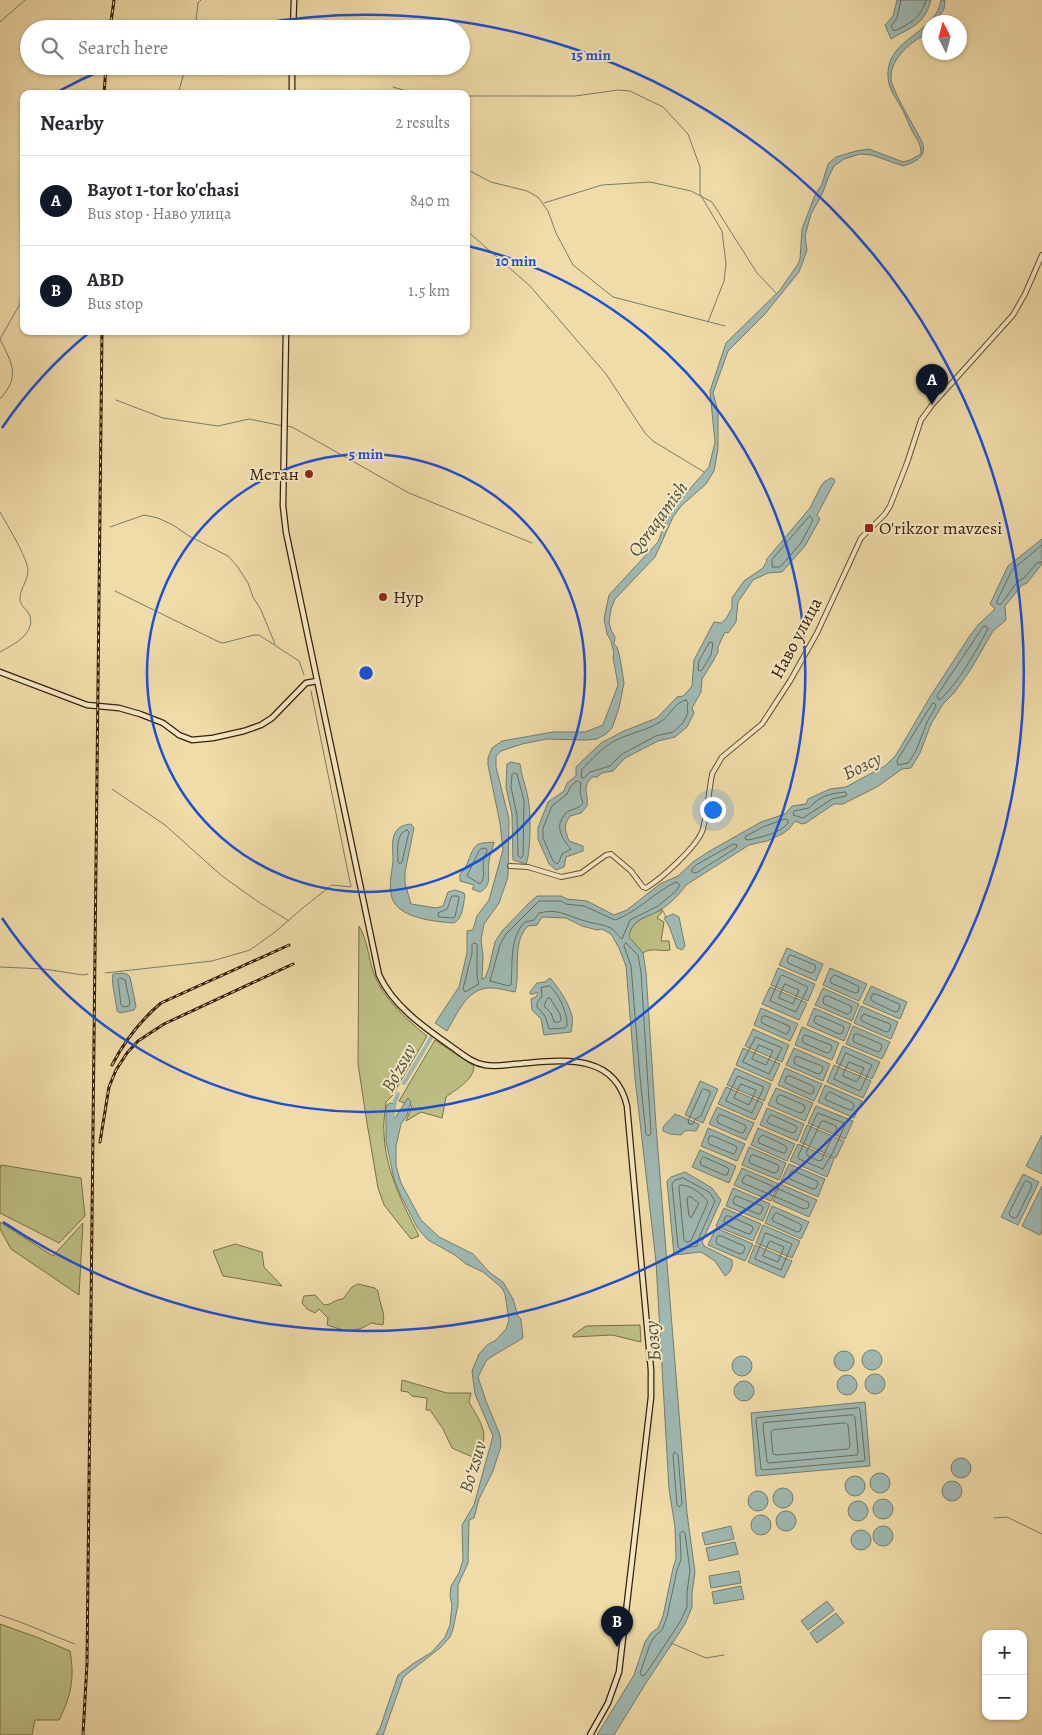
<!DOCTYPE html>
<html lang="en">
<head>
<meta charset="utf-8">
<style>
  body { margin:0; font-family:Alegreya,serif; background:#f7f7f7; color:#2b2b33 }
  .controls { position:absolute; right:15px; bottom:15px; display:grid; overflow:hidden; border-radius:10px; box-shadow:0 1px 4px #0004 }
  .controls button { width:45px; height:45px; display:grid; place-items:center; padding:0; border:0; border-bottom:1px solid #e1e1e2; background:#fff; color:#2b2b33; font:25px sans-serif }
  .compass { position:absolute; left:922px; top:15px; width:45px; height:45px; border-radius:50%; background:#fff; box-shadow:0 1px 4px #0004; rotate:354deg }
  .you { position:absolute; left:712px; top:809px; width:18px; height:18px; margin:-12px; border:4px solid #fff; border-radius:50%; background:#1a73e8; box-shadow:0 0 0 8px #1a73e833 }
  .badge { display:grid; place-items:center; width:32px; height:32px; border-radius:50%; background:#111827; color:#fff; font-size:16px; font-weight:700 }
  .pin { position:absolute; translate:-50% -41px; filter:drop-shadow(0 1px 2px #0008) }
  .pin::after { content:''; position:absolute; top:26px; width:18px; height:15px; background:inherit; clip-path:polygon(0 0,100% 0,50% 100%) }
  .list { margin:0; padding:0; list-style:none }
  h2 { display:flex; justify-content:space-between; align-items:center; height:65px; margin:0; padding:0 20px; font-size:21px }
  h2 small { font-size:16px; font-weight:400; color:#7c7c81 }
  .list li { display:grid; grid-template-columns:32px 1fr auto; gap:15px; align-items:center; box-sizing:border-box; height:90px; padding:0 20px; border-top:1px solid #e1e1e2 }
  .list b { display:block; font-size:19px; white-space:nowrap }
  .list p { margin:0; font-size:16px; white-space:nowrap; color:#7c7c81 }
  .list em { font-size:16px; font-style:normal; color:#7c7c81 }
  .icon { flex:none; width:28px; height:28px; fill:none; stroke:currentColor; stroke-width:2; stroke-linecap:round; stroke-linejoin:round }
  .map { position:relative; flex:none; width:1042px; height:1735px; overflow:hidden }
  .search { position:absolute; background:#fff; box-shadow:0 1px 4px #0004; left:20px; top:20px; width:450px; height:55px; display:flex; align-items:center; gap:12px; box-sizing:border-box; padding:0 18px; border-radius:28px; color:#7c7c81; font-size:19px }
  .panel { position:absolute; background:#fff; box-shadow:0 1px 4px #0004; left:20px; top:90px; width:450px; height:245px; border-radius:10px }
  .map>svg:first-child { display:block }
</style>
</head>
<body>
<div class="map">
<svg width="1042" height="1735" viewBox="0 0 1042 1735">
  <rect width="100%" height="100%" fill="#f0dca9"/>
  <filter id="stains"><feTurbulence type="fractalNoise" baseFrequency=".004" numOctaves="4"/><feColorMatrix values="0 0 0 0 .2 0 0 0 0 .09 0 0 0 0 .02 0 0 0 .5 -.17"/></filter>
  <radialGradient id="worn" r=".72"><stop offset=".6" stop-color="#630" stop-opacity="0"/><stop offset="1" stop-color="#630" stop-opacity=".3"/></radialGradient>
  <g fill="#bdbf85" stroke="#797045">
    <path d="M661,910L662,912L657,918L664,922L661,941H669L670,950C661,952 650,947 643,953L628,937C632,920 647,916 661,910Z"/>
    <path d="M359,926C368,941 368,958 374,974C382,997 408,1021 427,1036L392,1096L386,1102C385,1113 383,1123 384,1134C386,1172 402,1202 419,1236L411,1239L384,1205L378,1188L367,1123L358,1064Z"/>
    <path d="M435,1040L474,1066C474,1080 456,1089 446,1097L442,1118L421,1112L406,1121L412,1106L399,1101Z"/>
    <polygon points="1,1165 81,1178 85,1216 59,1243 0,1213 0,1168"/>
    <polygon points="0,1222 53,1256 83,1223 79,1295 11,1249 0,1229"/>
    <polygon points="235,1244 262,1252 264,1267 282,1286 223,1276 213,1251"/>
    <path d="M358,1284L375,1288L378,1291C379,1304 386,1312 383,1325L371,1323C354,1334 345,1331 327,1325L328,1318L319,1309L315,1313L307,1309L302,1303L304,1296L315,1295L324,1305C332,1305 335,1299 343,1299L352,1287Z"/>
    <polygon points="640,1325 641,1342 612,1335 573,1337 573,1335 586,1326"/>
    <path d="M402,1380L447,1393H471L469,1402C476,1415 490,1432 481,1448C478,1452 477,1453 475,1458L452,1448L443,1429L430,1410H426L427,1398L412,1396L408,1392L401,1391Z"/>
    <path d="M0,1624L39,1638L70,1651C75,1678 71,1696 59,1720H35L32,1735H0Z"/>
  </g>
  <g fill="#9fb9b3" stroke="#757c6d">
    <path d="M897,0H931C924,26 912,26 891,39L885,25L893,16Z"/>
    <path d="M941,0H945L944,9L935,22H930L929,32C913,41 890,57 891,79C892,91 916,129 922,142C928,157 915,162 903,166L872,155L860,154L844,159L834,166L828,178L823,192L811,214L805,236L807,250L799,272L764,315L728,351L713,393L718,411V449L714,471L706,484L681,506L673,517L655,557L615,599L611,609L609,622L611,630L615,637L614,644L617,647L620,658L624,683L619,708L612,728L606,734L597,739L586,740L547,739L522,744L501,751L496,756V767L509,819L508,877L499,903L484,924L481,939L483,956L482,979L485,978L489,968L495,942L502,931L529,903L537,896H561L567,899L587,901L614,915L627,910L660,884L678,876L693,862L708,852L761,822L785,814L792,806L806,804L808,799L830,789L846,787L885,766L896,755L930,697L969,637L978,625L995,609L990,604L1008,566L1042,539V564L1027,583L1022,585L1005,606L1006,620L993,631L971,669L954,693L943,704L931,724L920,753L911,768L902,769L877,787L843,804H834L806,823L802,824L795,821L789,829L782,834L767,841L749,845L686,885C679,895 670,904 660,910C646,919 632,917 629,937L643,953L646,972L656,1126L687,1513L695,1572L692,1593V1607L685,1624L646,1683L614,1735H597L634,1675L645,1642L651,1633L658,1628L663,1616L673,1568L676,1559L675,1527L669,1489L656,1262L635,1078L626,966L619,948L611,934L602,929L597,930L582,926L566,918L542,917L537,925L528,926C511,943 521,972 515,992C508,991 500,988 492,988C468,986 457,1014 447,1031L435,1023L459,987L467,953V931L473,930L477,916L489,900L503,850L500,823L488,765V758L492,748L502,741L553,732H585L603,725L618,685L613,657L614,653L611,641L607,634L604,619L609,595L658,542L666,521L681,499L709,467L715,442L710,391L726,343L780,290L798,264L800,259L802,229L815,195L822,184L828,164L836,157L856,151L869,149L903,162L910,160L921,154C921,146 919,142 915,136C911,130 908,122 905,115C897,97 884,88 889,65C896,37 937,30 941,0Z"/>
    <path d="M831,478L834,479L835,481L817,515L820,519L805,546L782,572L768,573L753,580L738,602L736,622L728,633L725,632L718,647V652L712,663L702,679L701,692L692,708L694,713L687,727L675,737L658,741L625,758L613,771L602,773L597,777H592C581,789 589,793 587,806L581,813L570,816C563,826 565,830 569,841L583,846V851L566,857L564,867L556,870L549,864L545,855L538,839V828L548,802L564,791L567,783L576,776V767L601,743L624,731L657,718L677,697L683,696L688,691L692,686L694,660L714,622L721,623L726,619L732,608V598L744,581L763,568L767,561L766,560L810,508L821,486L824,482Z"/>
    <path d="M511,762L520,764C521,775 526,786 528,798C531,811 531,852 526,864L513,860L512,815L506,787L507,764Z"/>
    <path d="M411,824L414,828L405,872V883L411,904L436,908L443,906L448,892L455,890L464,893L465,896C463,905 463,918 454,923C438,922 407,919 396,905C386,893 392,874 393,860C393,851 391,841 395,833C399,826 404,825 411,824Z"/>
    <path d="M494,842C493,850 489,855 489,862C487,874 493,885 480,892L472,889L474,885L460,881V874C469,867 470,849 477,845C481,842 489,843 494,842Z"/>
    <polygon points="673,914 679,917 685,946 682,950 677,948 669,926 664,918"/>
    <polygon points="787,948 823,964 816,981 779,965"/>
    <polygon points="778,968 815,984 808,1001 771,985"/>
    <polygon points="830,968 867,984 859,1001 823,985"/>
    <path d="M121,973L127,974L130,977L136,1006L134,1010L120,1013L117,1011C116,1000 111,983 113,974Z"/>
    <path d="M550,978C558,987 569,1003 572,1016C573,1021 572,1027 571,1032L544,1035L541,1019L532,1010L531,999L536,997L538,993L537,992L534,994H530V992L537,983L545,982Z"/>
    <polygon points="871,986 907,1002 900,1019 863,1003"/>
    <polygon points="770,987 807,1003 799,1020 762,1004"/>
    <polygon points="823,988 859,1004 852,1021 815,1005"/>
    <polygon points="861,1006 898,1022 891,1039 854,1023"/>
    <polygon points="761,1008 798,1024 790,1041 754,1025"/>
    <polygon points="814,1008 851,1024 844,1041 807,1025"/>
    <polygon points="853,1026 890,1042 882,1059 846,1044"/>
    <polygon points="802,1027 839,1043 832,1060 795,1045"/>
    <polygon points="753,1029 789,1045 782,1062 745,1046"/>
    <polygon points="843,1046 880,1062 872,1079 836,1063"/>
    <polygon points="743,1048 780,1064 772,1081 736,1065"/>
    <polygon points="794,1048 830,1064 823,1081 786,1065"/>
    <polygon points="834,1065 871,1081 863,1098 827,1082"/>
    <polygon points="735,1068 771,1084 764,1101 727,1085"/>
    <polygon points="785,1068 822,1084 814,1101 778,1085"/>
    <polygon points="700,1081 718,1089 703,1123 685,1115"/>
    <polygon points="825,1085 862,1101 854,1118 818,1102"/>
    <polygon points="726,1087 763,1103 755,1120 718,1104"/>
    <polygon points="776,1088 813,1103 805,1121 768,1105"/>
    <polygon points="408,1098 411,1102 407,1115 401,1124 396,1146 396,1166 401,1183 421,1220 439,1237 473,1254 489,1272 503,1282 513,1299 518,1316 521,1319 523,1338 491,1357 486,1361 478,1377 486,1401 500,1435 501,1446 493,1471 479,1499 474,1518 469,1520 468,1563 458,1585 458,1605 453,1629 450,1637 440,1648 408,1673 403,1678 383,1735 376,1735 380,1728 398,1675 414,1663 432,1652 445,1637 450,1625 452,1605 450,1596 451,1586 459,1573 463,1560 462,1525 474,1505 493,1436 475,1394 472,1371 479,1354 487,1345 496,1340 506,1329 509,1320 505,1294 502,1288 483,1272 466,1264 455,1255 428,1240 418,1229 400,1194 394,1179 386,1141 386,1106 390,1103 395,1104 392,1117 395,1118"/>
    <polygon points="816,1106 853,1121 845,1139 808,1123"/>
    <polygon points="717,1107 754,1123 746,1140 709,1124"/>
    <polygon points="767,1108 804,1124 797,1141 760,1125"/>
    <path d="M675,1114L699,1124V1126L696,1131C689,1131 686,1128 681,1135L670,1134L663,1131V1127Z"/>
    <polygon points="807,1125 844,1141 836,1158 800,1142"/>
    <polygon points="708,1128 745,1144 737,1161 701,1146"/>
    <polygon points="758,1128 795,1144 787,1161 751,1145"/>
    <polygon points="1042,1135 1042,1174 1026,1166"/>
    <polygon points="798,1144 834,1159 827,1177 790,1161"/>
    <polygon points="749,1147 786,1163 779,1180 742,1165"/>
    <polygon points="700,1150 736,1166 729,1183 692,1167"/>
    <polygon points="789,1164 825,1179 818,1197 781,1181"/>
    <polygon points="742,1168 779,1184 771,1201 734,1185"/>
    <path d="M685,1172L712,1188L721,1200L702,1242L704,1246L732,1260C733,1267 731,1272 725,1276L715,1261L701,1252L674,1255L667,1181L671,1177Z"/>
    <polygon points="1023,1174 1039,1182 1018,1225 1001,1217"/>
    <polygon points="780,1184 817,1200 809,1217 773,1201"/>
    <polygon points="1042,1186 1042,1231 1040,1235 1022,1226"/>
    <polygon points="733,1188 770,1204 763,1221 726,1206"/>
    <polygon points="772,1206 809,1222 801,1239 765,1223"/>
    <polygon points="724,1208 761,1224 753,1241 716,1226"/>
    <polygon points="763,1225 800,1241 792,1258 756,1243"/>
    <polygon points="716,1228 753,1244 745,1261 708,1245"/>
    <polygon points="755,1245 792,1261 784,1278 748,1262"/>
    <circle cx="872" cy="1360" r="10"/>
    <circle cx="844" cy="1361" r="10"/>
    <circle cx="742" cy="1366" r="10"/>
    <circle cx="875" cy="1384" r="10"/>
    <circle cx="847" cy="1385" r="10"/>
    <circle cx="744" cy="1391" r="10"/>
    <polygon points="865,1402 870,1466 756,1476 751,1413"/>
    <circle cx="961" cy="1468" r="10"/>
    <circle cx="880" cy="1483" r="10"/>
    <circle cx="855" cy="1486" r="10"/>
    <circle cx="952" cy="1491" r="10"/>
    <circle cx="783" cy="1498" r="10"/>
    <circle cx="758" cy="1501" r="10"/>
    <circle cx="883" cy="1509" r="10"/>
    <circle cx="858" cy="1511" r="10"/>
    <circle cx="786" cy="1521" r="10"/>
    <circle cx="761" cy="1525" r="10"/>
    <polygon points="731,1526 734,1539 705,1545 702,1533"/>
    <circle cx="883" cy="1536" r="10"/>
    <circle cx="861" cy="1540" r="10"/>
    <polygon points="735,1542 738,1554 709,1561 706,1548"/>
    <polygon points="739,1571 741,1583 711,1588 709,1576"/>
    <polygon points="741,1586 744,1599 714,1604 712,1592"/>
    <polygon points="827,1601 834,1610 808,1630 801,1621"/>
    <polygon points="836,1613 844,1623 817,1643 810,1633"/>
  </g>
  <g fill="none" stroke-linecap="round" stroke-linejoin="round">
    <g stroke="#6a6d5c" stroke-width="1">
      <path d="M901,0L897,18L891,26L894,31C910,24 921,18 926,0"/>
      <polygon points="810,516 813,520 801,543 780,567 772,567 772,560"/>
      <polyline points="1042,545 1012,570 997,601 997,604 1001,604 1018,581 1024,578 1037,563 1042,562"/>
      <path d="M984,626L987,627L988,629C974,654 961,679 941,699H938L937,696Z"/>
      <polygon points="710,642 713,643 711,655 702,670 699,671 698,669 699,661"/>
      <path d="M686,700L688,703L687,708L688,713L683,723L673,732L656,736L622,754L610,766L590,772L584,778L581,777L582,769C589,763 596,754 604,748C620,734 643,733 660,722C671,716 673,703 686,700Z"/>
      <polygon points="933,703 935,704 936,706 927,722 916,751 908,763 898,765 897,761"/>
      <polygon points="514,773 517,774 524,801 523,856 521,858 518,856 517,815 511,787 512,775"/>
      <path d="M577,781L581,783L580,793L583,803C578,809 575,808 569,811C566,812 565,814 563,817C555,828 563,840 571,849L562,854L559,862L557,864L553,861L543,838V828L552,806L567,794L571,786Z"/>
      <path d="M845,792L847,794L846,796L832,799L803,818L793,815L794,811L809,808C820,796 828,794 845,792Z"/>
      <path d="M785,819L788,820V823C779,834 761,837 748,840L745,839L746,836L763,827Z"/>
      <path d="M407,830L409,832L402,862L400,864L398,862C398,851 395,834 407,830Z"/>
      <polygon points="734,844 737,845 736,848 696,873 692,872 692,869 696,865"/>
      <path d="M481,849L486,848L487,851C486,854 484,856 484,859C481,868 487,877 480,884L467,876L479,851Z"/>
      <path d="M676,882L680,885L676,891L658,906L630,920L622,939C617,936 616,931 611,928C603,924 594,924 585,921C567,916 559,908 539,913L534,920L525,922C509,938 513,964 511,985L509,986L490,981L500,945L506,934L539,901H561L566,904L584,906L615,920C638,912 654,892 676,882Z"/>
      <polygon points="452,896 458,896 459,898 455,917 453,918 439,917 438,913 447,909"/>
      <path d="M474,943L477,944C478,956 475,976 479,984L465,992L463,989L472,953V945Z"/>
      <polygon points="626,943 638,955 641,972 651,1133 649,1136 646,1134 640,1077 631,966 624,946"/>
      <polygon points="791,955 815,965 816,968 814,972 811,973 788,963 787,960 789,956"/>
      <polygon points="782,975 808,987 796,1012 770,1001 780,977"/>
      <polygon points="835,975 858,986 859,988 858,992 855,993 831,983 830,981 832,977"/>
      <polygon points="120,978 125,980 130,1003 129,1006 124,1007 121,1005 118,980"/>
      <polygon points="785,984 799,990 793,1004 779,998"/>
      <path d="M550,986C559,995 568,1013 567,1026L565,1028L549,1029L545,1016L537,1007V1003L542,996L541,988Z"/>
      <polygon points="873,994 876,994 899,1004 900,1006 898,1011 895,1012 872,1001 871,999"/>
      <polygon points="825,996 828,996 851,1006 852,1008 850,1013 847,1014 824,1004 823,1001"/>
      <polygon points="550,998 560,1014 561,1020 559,1022 554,1022 551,1013 544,1006 547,999"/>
      <polygon points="864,1014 890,1024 891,1026 889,1031 886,1032 862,1021 861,1019"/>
      <polygon points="763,1016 766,1016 789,1026 790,1028 788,1033 786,1034 762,1023 761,1021"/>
      <polygon points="816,1016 819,1016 843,1026 844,1028 842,1033 839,1034 815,1023 814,1021"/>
      <polygon points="855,1034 858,1034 881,1044 882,1046 880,1051 878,1052 854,1042 853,1039"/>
      <polygon points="805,1035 831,1045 832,1048 830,1052 827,1053 804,1043 802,1040"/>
      <polygon points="756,1037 782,1048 769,1074 743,1062"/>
      <polygon points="759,1045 773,1051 766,1065 752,1059"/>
      <polygon points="846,1053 872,1065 860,1091 834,1079"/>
      <polygon points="796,1056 822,1066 823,1068 821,1073 818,1074 795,1064 794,1061"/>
      <polygon points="849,1062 864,1068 857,1082 843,1076"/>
      <polygon points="738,1076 764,1087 752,1113 726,1101"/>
      <polygon points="787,1076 790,1076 813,1086 814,1088 813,1093 810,1094 786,1083 785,1081"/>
      <polygon points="741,1084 756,1090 749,1105 734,1098"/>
      <polygon points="704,1089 710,1091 710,1094 701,1116 695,1119 693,1124 689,1124 688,1121 702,1090"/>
      <polygon points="830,1092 853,1103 854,1105 853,1109 850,1110 826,1100 825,1098 827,1094"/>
      <polygon points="781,1095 804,1105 805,1108 803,1112 800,1113 777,1103 776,1101 778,1096"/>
      <polygon points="818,1113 844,1123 845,1125 833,1152 823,1169 799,1159 798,1157"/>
      <polygon points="719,1115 722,1115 745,1125 746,1127 744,1132 741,1133 718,1123 717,1120"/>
      <polygon points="772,1115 796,1126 797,1128 795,1132 792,1133 768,1123 767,1121 769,1117"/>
      <path d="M824,1121L836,1126L837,1129C833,1136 824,1152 822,1160L819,1161L808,1156L806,1153L821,1122Z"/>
      <polygon points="763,1135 786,1146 787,1148 785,1153 783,1153 759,1143 758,1141 760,1137"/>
      <polygon points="710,1136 713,1136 736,1146 737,1148 735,1153 733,1154 709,1144 708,1141"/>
      <polygon points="754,1155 778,1165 779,1168 777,1172 774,1173 750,1163 749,1160 751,1156"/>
      <polygon points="704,1157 728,1168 729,1170 727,1175 724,1175 701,1165 700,1162 702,1158"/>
      <polygon points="793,1171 817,1181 818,1184 816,1188 813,1189 790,1179 789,1176 791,1172"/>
      <polygon points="747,1175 808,1202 809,1204 808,1208 804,1209 743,1183 742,1181 744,1177"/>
      <polygon points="683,1178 709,1192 715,1201 698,1240 697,1246 680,1249 678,1247 672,1184 674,1181"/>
      <polygon points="1026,1181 1031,1183 1032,1186 1017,1217 1014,1218 1010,1216 1009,1213 1024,1183"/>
      <path d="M680,1185C689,1184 703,1194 708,1202L691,1241L686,1242L684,1240L679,1188Z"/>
      <polygon points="736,1196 762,1206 763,1208 761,1213 758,1214 734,1204 733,1201"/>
      <polygon points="688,1197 691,1197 699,1203 691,1218 689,1216 687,1199"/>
      <polygon points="777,1213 800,1224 802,1226 800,1231 797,1232 773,1221 772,1219 774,1215"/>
      <polygon points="726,1216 729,1216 752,1226 753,1229 751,1233 748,1234 725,1224 724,1221"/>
      <polygon points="766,1233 792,1244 781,1270 755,1259"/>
      <polygon points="718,1236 721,1236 744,1246 745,1248 743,1253 740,1254 717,1244 716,1241"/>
      <polygon points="770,1241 784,1247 778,1262 763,1256"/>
      <polygon points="859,1408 860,1410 865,1459 864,1461 763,1470 761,1469 756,1420 757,1418"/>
      <polygon points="853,1415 855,1417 858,1453 857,1455 769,1463 767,1462 763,1426 764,1423"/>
      <polygon points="846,1423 848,1425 850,1446 848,1449 776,1455 773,1454 771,1432 773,1430"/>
      <polygon points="675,1452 678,1455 682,1504 679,1507 677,1505 673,1455"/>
      <polygon points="683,1531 685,1533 690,1571 687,1592 687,1607 680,1622 645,1675 642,1676 640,1673 650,1644 655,1636 662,1630 667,1617 677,1570 681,1560 680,1534"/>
    </g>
    <g stroke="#757c6d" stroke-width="1">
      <polyline points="0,22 25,0"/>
      <polyline points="195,29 198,3 201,0"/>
      <polyline points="393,87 416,94"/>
      <polyline points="178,94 186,66"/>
      <polyline points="466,96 575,96 618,90 630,91 663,107 688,134 700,167 700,194 722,231 726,264 724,281 708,322"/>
      <polyline points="466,169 491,182 527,191 538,197 548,211 556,233 573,265 613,297 725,326"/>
      <polyline points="544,203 602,185 650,182 691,191 712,202 757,273 777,294"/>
      <polyline points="466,230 530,286 606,374 645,433 653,441 704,472"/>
      <polyline points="24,251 24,255"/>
      <path d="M0,399C21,376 12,364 0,339L20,304L21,289L24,284"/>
      <polyline points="116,400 163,418 218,426 249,419 283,426"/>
      <polyline points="287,426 292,427 409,493 532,543"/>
      <path d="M0,512C7,525 27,557 28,570C28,581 19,590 20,600C21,607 28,610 30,616C35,635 12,645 0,652"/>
      <polyline points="110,527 144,515 158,518 173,525 189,536 228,556 237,566 248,583 253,597 261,610 275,644"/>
      <polyline points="115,591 219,642 223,643 254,635 259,635 299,661 304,675"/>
      <polyline points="112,789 165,825 222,876 257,901 289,921"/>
      <polyline points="662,909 666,917"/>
      <polyline points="0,967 44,969 83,975 88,974"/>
      <polyline points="105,973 212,961 250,950 275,932 304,907 332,885 351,887 311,691"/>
      <polyline points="994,1518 1007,1517 1042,1534"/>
      <path d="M0,1615C26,1623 50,1635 75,1644"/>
      <polyline points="671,1643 706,1658 724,1655"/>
    </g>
    <g stroke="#9fb9b3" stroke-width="4">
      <polyline points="404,1083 431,1038"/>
      <polyline points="392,1121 395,1101 398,1094"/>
    </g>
    <g stroke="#64502e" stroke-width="6">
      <path id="tertiary" d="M510,866L528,867L561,877L581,873L606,855L611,854L631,871L643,887L646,888C661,879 698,846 703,829C707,812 709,792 712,774L722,757L762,724L790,681L817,633L861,538L885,514L890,506L907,463L921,420L932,405L1013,315L1025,294L1042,255"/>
    </g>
    <g stroke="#352105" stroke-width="7">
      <g id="secondary">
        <polyline points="293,29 294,0"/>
        <polyline points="292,94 292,66"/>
        <path d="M286,331L283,506L286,532L379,975C393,1006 425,1028 452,1047C462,1054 472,1063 485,1065C495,1067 505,1065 515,1064C558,1061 614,1050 627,1106L651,1370V1397L619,1672L608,1703L590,1735"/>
        <polyline points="0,672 87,705 119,708 140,714 163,723 179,735 192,740 213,738 244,731 261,725 272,718 306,683 317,681"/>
      </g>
    </g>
    <use href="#tertiary" stroke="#f5e8c7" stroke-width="4"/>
    <use href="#secondary" stroke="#f5e8c7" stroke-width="4.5"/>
    <g stroke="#352105" stroke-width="3">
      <g id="rail">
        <polyline points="110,29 114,0"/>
        <polyline points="104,94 106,66"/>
        <path d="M112,1065C124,1042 141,1020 161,1003L289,945"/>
        <polyline points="100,1142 109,1087 116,1070 127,1053 138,1041 164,1024 293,964"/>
        <polyline points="83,1735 87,1663 102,331"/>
      </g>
    </g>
    <use href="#rail" stroke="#f5e8c7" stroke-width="1" stroke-dasharray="4" stroke-linecap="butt"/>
  </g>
  <g fill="none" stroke="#1d4ed8" stroke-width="2.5">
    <circle cx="366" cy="673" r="219"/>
    <path d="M2 428A439 439 0 0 1 90 332M468 246A439 439 0 1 1 2 918"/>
    <path d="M57 92A658 658 0 0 1 109 67M235 28A658 658 0 1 1 3 1222"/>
  </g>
  <g fill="#8f2418" stroke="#f5e8c7" stroke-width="2">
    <circle cx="309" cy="474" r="5"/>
    <rect x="864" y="523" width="10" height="10" rx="2.5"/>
    <circle cx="383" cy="597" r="5"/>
  </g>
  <g text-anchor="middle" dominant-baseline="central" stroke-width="4" stroke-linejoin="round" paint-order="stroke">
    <g font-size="18" fill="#352105" stroke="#f5e8c7" text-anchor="start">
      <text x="299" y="474" text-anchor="end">Метан</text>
      <text x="879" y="528">O'rikzor mavzesi</text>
      <text x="393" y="597">Нур</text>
    </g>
    <g font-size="18" fill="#352105" stroke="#f5e8c7">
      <text transform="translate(796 638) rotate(-62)">Наво улица</text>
    </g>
    <g font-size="19" font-style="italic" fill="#554f39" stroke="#f5e8c7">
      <text transform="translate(658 519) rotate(-54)">Qoraqamish</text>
      <text transform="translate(862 766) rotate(-26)">Бозсу</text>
      <text transform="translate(399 1068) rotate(-61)">Bo'zsuv</text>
      <text transform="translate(653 1341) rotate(-95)">Бозсу</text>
      <text transform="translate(473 1467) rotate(-73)">Boʻzsuv</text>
    </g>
  </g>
  <circle cx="366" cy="673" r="8" fill="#1d4ed8" stroke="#f5e8c7" stroke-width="2.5"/>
  <g font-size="15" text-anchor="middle" font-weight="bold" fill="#1d4ed8" stroke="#f5e8c7" stroke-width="4" stroke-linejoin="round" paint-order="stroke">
    <text x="591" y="60">15 min</text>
    <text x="516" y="266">10 min</text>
    <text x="366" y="459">5 min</text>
  </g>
  <rect width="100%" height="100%" filter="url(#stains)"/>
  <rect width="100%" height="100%" fill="url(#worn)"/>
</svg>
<div class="controls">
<button>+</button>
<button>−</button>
</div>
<svg class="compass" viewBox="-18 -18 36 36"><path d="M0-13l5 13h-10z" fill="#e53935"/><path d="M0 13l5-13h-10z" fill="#7c7c81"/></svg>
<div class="you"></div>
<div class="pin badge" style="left:932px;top:405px">A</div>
<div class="pin badge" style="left:617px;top:1647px">B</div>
<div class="search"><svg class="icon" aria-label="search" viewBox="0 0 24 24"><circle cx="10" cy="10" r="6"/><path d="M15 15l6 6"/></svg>Search here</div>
<section class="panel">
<h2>Nearby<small>2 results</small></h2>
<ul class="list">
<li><span class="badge">A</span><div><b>Bayot 1-tor ko'chasi</b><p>Bus stop · Наво улица</p></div><em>840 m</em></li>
<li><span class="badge">B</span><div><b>ABD</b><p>Bus stop</p></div><em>1.5 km</em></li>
</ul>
</section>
</div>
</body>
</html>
